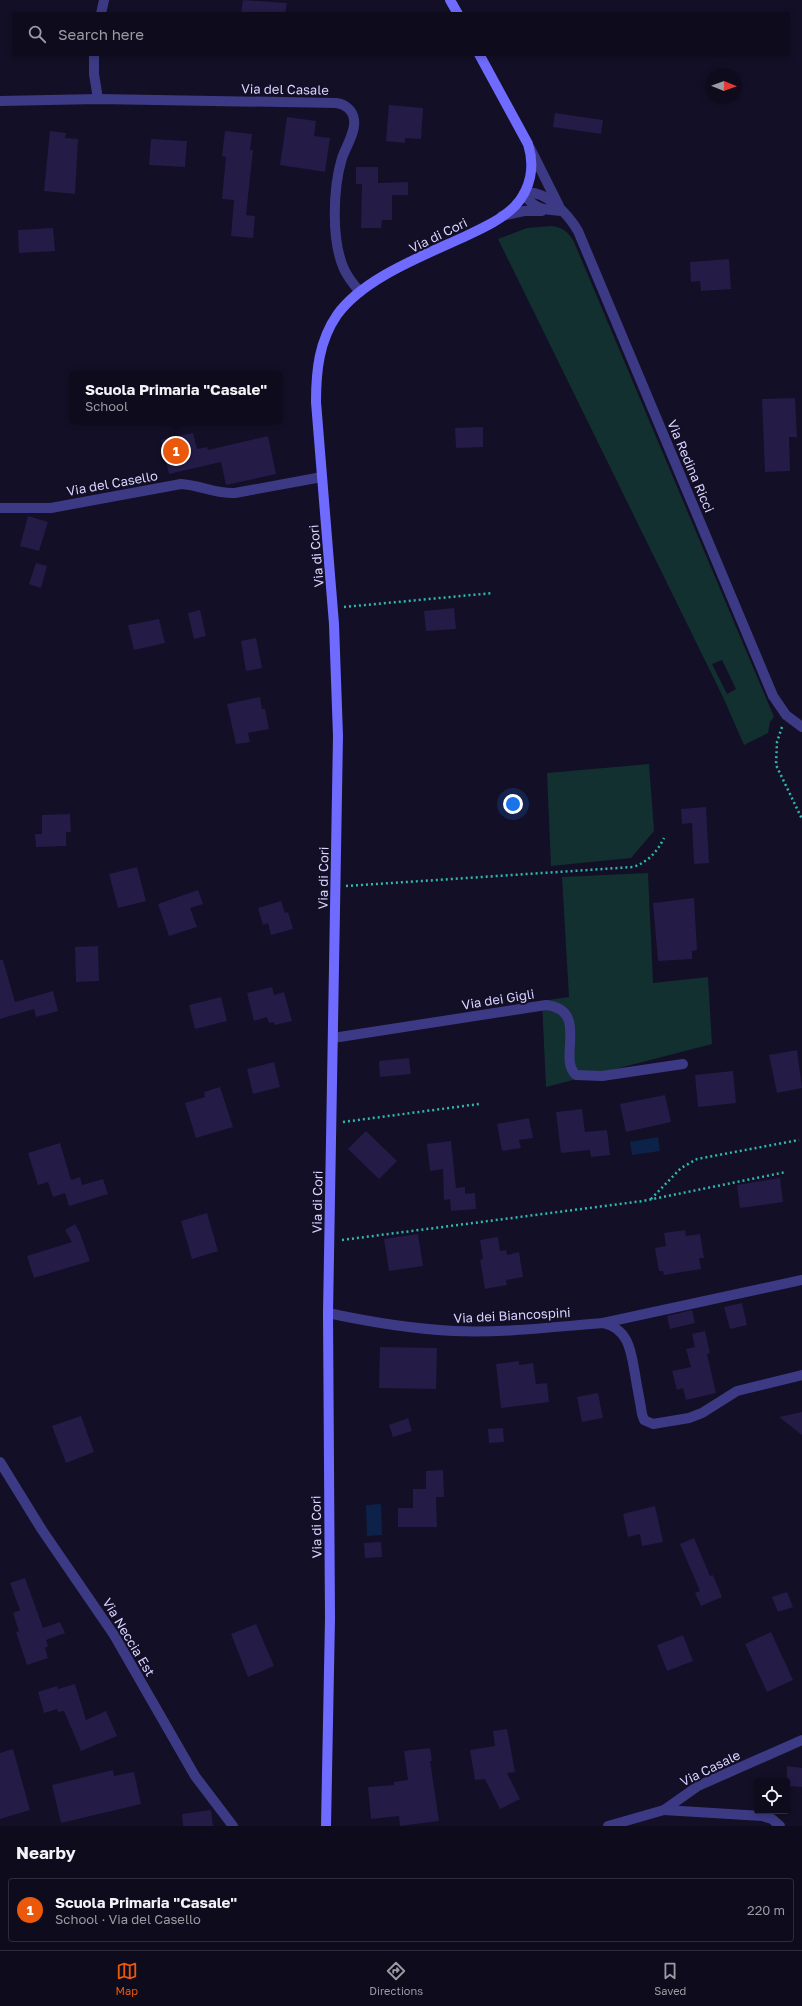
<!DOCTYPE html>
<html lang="en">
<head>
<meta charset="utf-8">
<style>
  body { margin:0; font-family:"Golos Text",sans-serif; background:#171425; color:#f1f3f6 }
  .controls { position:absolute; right:12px; bottom:12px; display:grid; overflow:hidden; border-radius:4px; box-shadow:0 2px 6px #0003 }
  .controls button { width:36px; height:36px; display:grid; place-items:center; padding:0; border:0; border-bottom:1px solid #2e2b3b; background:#0e0b1c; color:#f1f3f6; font:20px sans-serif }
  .compass { position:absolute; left:706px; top:68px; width:36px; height:36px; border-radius:50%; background:#0e0b1c; box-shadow:0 2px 6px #0003; rotate:91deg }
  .you { position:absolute; left:513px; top:804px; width:14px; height:14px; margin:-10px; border:3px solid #fff; border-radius:50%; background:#1a73e8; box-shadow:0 0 0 6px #1a73e833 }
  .badge { display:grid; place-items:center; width:26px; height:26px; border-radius:50%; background:#ea580c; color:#fff; font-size:13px; font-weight:700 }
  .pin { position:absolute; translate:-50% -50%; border:2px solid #fff; box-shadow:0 1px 4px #0006 }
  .popup { position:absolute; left:70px; top:371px; width:212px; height:52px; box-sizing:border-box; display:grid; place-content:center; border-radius:4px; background:#0e0b1c; filter:drop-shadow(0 1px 3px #0005); font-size:13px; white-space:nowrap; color:#9b9ba3 }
  .popup b { font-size:15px; color:#f1f3f6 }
  .popup::after { content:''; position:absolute; left:50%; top:100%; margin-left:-8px; border:8px solid transparent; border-top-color:#0e0b1c }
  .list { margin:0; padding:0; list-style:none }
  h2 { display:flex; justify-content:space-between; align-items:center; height:52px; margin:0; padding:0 16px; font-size:17px }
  h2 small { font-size:13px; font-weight:400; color:#9b9ba3 }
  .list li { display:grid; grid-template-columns:26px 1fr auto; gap:12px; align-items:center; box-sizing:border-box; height:64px; margin:0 8px 8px; padding:0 8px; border:1px solid #2e2b3b; border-radius:4px }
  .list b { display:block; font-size:15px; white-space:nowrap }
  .list p { margin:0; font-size:13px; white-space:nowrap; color:#9b9ba3 }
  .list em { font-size:13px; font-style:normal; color:#9b9ba3 }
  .icon { flex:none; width:22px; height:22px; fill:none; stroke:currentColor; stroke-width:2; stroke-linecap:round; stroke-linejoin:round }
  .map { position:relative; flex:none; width:802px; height:1826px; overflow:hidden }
  .search { position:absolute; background:#0e0b1c; box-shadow:0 2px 6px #0003; left:12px; right:12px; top:12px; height:44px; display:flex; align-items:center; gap:10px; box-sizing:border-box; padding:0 14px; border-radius:4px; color:#9b9ba3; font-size:15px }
  .sheet { height:124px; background:#0e0b1c }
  nav { display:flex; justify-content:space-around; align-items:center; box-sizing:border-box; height:56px; border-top:1px solid #2e2b3b; background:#0e0b1c; font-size:11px; color:#9b9ba3 }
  nav a { display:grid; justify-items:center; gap:2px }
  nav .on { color:#ea580c }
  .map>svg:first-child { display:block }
</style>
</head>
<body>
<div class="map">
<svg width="802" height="1826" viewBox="0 0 802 1826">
  <rect width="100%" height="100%" fill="#130f26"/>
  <g fill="#12302f" fill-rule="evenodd">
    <path d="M552,226C564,228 568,232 574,242L774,717L770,722L768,733L744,745L723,697L498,239L527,228ZM722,660L736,689L727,694L712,664Z"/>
    <polygon points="649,764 654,831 631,858 551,866 547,773"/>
    <polygon points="648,873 653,983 708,977 712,1044 546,1087 542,1001 569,997 562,877"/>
  </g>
  <g fill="#0c2248">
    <polygon points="658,1137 660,1151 632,1155 630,1142"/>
    <polygon points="381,1504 382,1535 367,1536 366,1505"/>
  </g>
  <g fill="#241b47">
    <polygon points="243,0 287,3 285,14 241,14"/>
    <polygon points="389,105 423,108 421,139 405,138 405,143 386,141"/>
    <polygon points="555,113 603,120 601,134 553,127"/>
    <polygon points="287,117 316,121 314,136 330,138 325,172 280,165"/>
    <polygon points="50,131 66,133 65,138 78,139 75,194 44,191"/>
    <polygon points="225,131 252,134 250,150 253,150 246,215 255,216 253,238 231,236 234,200 222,199 226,157 222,156"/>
    <polygon points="151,139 187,141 185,167 149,165"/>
    <polygon points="356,167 378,167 378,183 408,182 408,195 392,195 392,220 382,220 381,228 361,228 362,184 356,184"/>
    <polygon points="53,228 55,251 19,253 18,230"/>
    <polygon points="729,259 731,289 701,291 700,281 691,282 690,262"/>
    <polygon points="795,398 797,437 789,437 790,471 765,472 762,399"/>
    <polygon points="483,427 483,447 456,448 455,428"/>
    <polygon points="193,433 197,449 207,447 208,450 268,436 276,474 226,485 221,462 169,474 161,440"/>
    <polygon points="28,516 48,522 39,551 20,546"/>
    <polygon points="36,563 47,566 41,588 29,584"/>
    <polygon points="454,608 456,629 426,631 424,611"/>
    <polygon points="200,610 206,636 194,639 188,613"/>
    <polygon points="159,619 165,643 134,650 128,625"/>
    <polygon points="256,638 262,668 246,671 241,641"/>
    <polygon points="260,697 262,709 265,709 269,729 248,733 250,742 236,744 227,704"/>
    <polygon points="706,807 709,863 694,864 692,823 682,824 681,809"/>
    <polygon points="70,814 71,832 66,832 66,846 36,847 35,834 42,834 42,815"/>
    <polygon points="137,867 146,901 118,908 109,874"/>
    <polygon points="198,890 203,904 190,908 197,927 169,936 158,904"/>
    <polygon points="694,898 697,950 692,951 692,959 658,961 653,903"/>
    <polygon points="281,901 285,913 288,912 293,929 271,935 268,923 263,925 258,908"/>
    <polygon points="98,946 99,981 76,982 75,947"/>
    <polygon points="0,960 3,960 15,1002 53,991 58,1011 36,1017 34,1009 0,1019"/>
    <polygon points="272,987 274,995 284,992 292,1021 274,1025 274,1022 269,1023 267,1017 254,1021 247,993"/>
    <polygon points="221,997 227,1021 195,1029 189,1005"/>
    <polygon points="797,1050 802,1088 777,1093 769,1055"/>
    <polygon points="409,1058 411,1074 380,1077 379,1061"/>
    <polygon points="274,1062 280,1087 253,1094 247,1069"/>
    <polygon points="733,1071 736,1103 698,1107 695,1075"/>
    <polygon points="220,1087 233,1127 196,1138 185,1103 205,1097 204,1092"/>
    <polygon points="665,1095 671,1122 626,1132 620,1104"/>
    <polygon points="582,1109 585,1132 607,1130 610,1155 591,1157 590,1150 561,1153 556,1112"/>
    <polygon points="529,1118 533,1138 519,1140 521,1148 502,1151 497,1124"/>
    <polygon points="366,1131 397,1161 379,1179 348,1149"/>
    <polygon points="451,1141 456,1188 465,1187 465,1194 475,1193 476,1209 451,1211 450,1199 444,1200 443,1169 430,1171 427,1144"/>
    <polygon points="60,1143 71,1180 80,1177 82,1185 103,1179 108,1194 69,1206 65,1193 53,1197 48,1182 38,1185 28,1153"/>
    <polygon points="780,1178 783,1202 740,1208 737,1185"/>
    <polygon points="207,1213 218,1251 192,1259 181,1221"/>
    <polygon points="75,1224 80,1233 90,1261 34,1278 27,1256 72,1242 65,1230"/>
    <polygon points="685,1230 686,1236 700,1234 704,1258 699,1258 701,1269 664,1275 663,1271 659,1271 655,1248 666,1246 664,1233"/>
    <polygon points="418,1234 423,1266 389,1271 384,1239"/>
    <polygon points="498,1237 500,1251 506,1250 507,1255 519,1252 523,1277 506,1280 507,1285 485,1289 480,1260 483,1259 480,1240"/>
    <polygon points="742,1303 747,1325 730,1329 724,1307"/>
    <polygon points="692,1310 695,1323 670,1329 667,1316"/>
    <polygon points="705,1331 710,1353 707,1354 716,1393 686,1400 683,1388 677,1390 672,1371 691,1367 686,1349 695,1347 692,1334"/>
    <polygon points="380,1347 437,1348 436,1389 379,1388"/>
    <polygon points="519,1361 519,1365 533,1363 536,1384 547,1383 549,1402 501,1408 496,1364"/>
    <polygon points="598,1393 603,1418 582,1422 577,1397"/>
    <polygon points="802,1412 802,1435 779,1417"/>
    <polygon points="81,1416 94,1452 66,1463 52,1426"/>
    <polygon points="408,1418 412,1431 393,1437 389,1425"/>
    <polygon points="503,1428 504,1442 489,1443 488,1429"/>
    <polygon points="443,1470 444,1497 436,1497 437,1527 398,1527 398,1508 413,1508 413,1489 426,1489 426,1471"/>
    <polygon points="655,1506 663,1542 642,1546 640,1534 628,1537 623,1514"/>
    <polygon points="694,1538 710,1576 713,1575 722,1597 701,1606 695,1593 700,1591 680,1544"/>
    <polygon points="381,1542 382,1557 365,1558 364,1543"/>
    <polygon points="25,1578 43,1628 60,1622 65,1633 46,1640 48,1646 45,1648 48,1658 27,1665 16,1632 19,1631 13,1613 20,1610 10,1583"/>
    <polygon points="787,1592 793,1607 778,1612 772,1597"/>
    <polygon points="256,1624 274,1666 248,1677 231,1634"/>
    <polygon points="771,1632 793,1680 767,1692 745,1644"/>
    <polygon points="683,1635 693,1661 667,1671 657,1645"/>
    <polygon points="75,1684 86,1720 106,1711 117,1736 81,1751 64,1711 58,1712 57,1709 44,1713 38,1692 57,1686 58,1689"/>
    <polygon points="507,1729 515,1772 507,1773 520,1799 500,1809 485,1779 475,1780 470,1750 495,1746 493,1731"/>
    <polygon points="430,1748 432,1761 430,1761 439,1821 400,1826 399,1816 371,1819 368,1787 394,1785 394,1782 408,1780 404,1751"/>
    <polygon points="13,1749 30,1810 0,1819 0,1753"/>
    <polygon points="787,1766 802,1768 802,1787 787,1786"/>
    <polygon points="113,1770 114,1776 134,1772 141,1804 61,1823 52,1785"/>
    <polygon points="211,1810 213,1826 183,1826 182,1814"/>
  </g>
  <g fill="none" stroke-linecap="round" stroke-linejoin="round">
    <g stroke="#2fb8b0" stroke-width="2.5" stroke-dasharray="2 3" stroke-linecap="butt">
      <polyline points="344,607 493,593"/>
      <polyline points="782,727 777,742 776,765 802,819"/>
      <path d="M346,886L633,867C648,862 657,852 664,838"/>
      <polyline points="343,1122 479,1104"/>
      <polyline points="651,1199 681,1168 697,1159 799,1140"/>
      <polyline points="342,1240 643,1201 786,1172"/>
    </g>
    <g stroke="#3d3a85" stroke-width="10">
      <polyline points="101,14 104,0"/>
      <polyline points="94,54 94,74 98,99"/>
      <path d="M0,101L98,99L336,103C345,104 353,110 354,120C356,131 346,147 342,158C333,188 331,240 344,269C348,278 354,285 360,292"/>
      <polyline points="530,148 559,206"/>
      <path d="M561,211C545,210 532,209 524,193C545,189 568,214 578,231L773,696L786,715L802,727"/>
      <polyline points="502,216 524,211 542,211"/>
      <path d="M0,508H51L181,484C200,485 216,494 235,493L322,477"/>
      <path d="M333,1038L546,1005C590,1010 557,1059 576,1075L602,1076L683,1064"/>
      <path d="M328,1313C370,1322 411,1329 454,1331C504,1333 553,1327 603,1323C629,1329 631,1351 635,1374C637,1387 640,1401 642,1414L644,1420L653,1424L689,1418L702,1413L737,1391L802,1375"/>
      <polyline points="603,1323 802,1280"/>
      <polyline points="0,1462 42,1530 114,1635 195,1776 233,1826"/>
      <polyline points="664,1810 762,1816 772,1819 780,1826"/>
      <polyline points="608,1826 664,1810 698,1786 802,1740"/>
    </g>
    <g stroke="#6f6bff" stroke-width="10">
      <polyline points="450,0 458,14"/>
      <path d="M326,1826L330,1618L328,1313L338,736L334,624L316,402C316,371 319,341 337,315C364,277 428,254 468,235C485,227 502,219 515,206C531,189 535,166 528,144L479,54"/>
    </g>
  </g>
  <g text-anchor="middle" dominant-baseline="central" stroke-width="4" stroke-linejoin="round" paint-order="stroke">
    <g font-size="13" fill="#d9d4ff" stroke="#130f26">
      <text transform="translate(285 89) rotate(1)">Via del Casale</text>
      <text transform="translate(438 235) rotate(-26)">Via di Cori</text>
      <text transform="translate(691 466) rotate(67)">Via Redina Ricci</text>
      <text transform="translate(112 483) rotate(-10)">Via del Casello</text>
      <text transform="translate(316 556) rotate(-95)">Via di Cori</text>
      <text transform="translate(323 878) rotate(-89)">Via di Cori</text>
      <text transform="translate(498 999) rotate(-9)">Via dei Gigli</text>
      <text transform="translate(317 1202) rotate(-89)">Via di Cori</text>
      <text transform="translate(512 1315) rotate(-3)">Via dei Biancospini</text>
      <text transform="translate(316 1527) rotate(-91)">Via di Cori</text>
      <text transform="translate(129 1637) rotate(59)">Via Neccia Est</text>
      <text transform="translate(710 1768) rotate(-26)">Via Casale</text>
    </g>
  </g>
</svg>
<div class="controls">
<button><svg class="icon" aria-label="locate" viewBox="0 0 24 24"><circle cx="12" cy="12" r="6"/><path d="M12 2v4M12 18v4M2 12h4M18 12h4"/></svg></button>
</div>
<svg class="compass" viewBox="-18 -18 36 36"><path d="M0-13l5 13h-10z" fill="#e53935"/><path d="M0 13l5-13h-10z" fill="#9b9ba3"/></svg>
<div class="you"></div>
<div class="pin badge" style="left:176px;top:451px">1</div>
<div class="popup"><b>Scuola Primaria &quot;Casale&quot;</b>School</div>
<div class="search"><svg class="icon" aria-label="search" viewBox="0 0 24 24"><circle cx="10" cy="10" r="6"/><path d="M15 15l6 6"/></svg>Search here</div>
</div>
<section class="sheet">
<h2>Nearby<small></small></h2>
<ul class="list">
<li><span class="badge">1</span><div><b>Scuola Primaria &quot;Casale&quot;</b><p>School · Via del Casello</p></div><em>220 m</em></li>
</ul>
</section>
<nav>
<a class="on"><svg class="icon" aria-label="map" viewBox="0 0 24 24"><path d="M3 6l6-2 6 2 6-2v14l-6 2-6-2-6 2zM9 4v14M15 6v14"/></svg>Map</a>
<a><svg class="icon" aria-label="directions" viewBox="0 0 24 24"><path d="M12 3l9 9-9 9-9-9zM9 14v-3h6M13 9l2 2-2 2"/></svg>Directions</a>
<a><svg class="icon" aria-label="saved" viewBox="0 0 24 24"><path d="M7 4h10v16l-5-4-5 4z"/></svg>Saved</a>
</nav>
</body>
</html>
